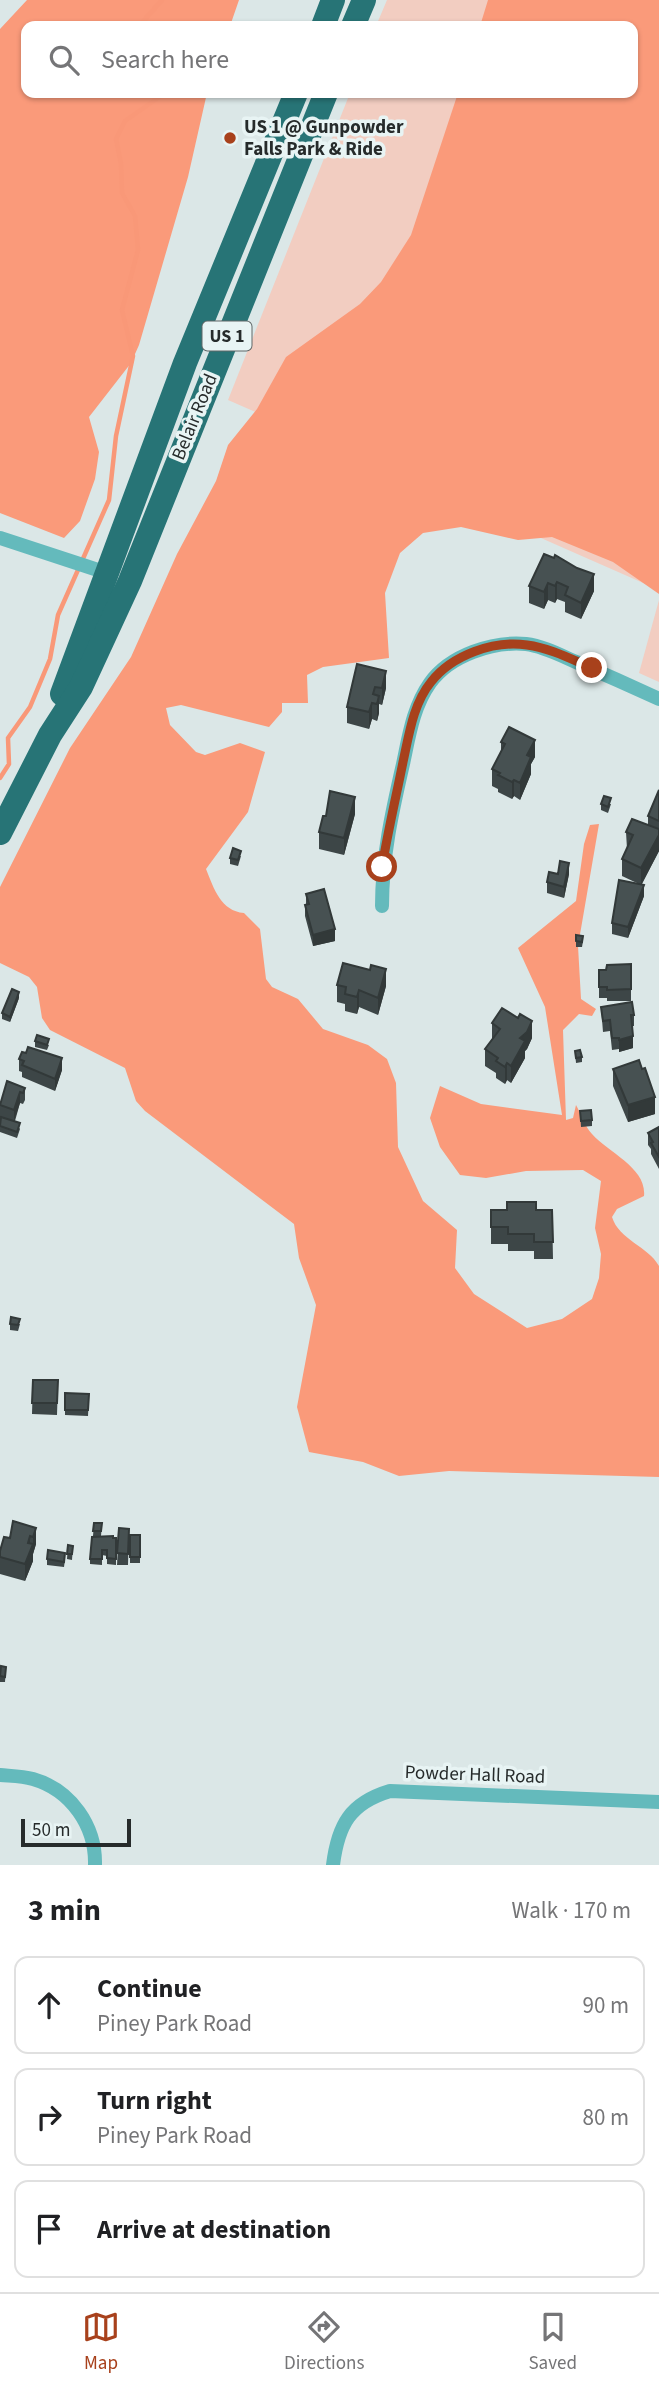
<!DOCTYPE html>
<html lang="en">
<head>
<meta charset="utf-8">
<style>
  body { margin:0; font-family:"Source Sans 3",sans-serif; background:#f2f2f2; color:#202124 }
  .scale { position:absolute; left:21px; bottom:18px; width:110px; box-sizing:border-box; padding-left:7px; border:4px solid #262b2b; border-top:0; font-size:19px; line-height:24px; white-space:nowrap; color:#262b2b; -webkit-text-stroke:5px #e8f4f4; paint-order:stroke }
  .stop { position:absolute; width:21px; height:21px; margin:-16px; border:5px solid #a8411c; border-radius:50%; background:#fff }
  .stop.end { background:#a8411c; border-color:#fff; box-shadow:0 2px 7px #0008 }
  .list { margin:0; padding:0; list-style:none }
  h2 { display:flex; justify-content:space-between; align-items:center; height:91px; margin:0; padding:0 28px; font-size:30px }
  h2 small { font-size:23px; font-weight:400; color:#757577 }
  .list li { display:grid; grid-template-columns:46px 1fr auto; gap:21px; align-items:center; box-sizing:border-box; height:98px; margin:0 14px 14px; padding:0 14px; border:2px solid #e0e0e0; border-radius:14px }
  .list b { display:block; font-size:26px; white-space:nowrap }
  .list p { margin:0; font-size:23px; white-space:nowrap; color:#757577 }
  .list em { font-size:23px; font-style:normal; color:#757577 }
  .icon { flex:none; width:38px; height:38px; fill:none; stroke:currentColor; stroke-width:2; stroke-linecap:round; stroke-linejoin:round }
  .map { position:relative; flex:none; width:659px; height:1865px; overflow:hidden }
  .search { position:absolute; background:#fff; box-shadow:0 2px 5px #0004; left:21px; right:21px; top:21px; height:77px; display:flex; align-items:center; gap:18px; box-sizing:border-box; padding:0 24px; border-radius:14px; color:#757577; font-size:26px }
  .sheet { height:427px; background:#fff }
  nav { display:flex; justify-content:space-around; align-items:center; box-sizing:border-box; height:98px; border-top:2px solid #e0e0e0; background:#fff; font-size:19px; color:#757577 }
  nav a { display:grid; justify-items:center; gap:4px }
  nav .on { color:#a8411c }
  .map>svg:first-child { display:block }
</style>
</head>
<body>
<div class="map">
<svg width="659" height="1865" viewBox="0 0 659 1865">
  <rect width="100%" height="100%" fill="#dbe7e7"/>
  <g fill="#f2cdc1">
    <polygon points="387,0 659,0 659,590 228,400 350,93 633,93 633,26 376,26"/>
    <polygon points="659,600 659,682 639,673"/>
  </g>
  <g fill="#fa9a7a">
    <polygon points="27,0 239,0 230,26 26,26 26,93 207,93 188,177 139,345 131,363 89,417 99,452 95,479 80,521 64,538 0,513 0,29"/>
    <path d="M488,0H659V594L613,562L552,537L518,540L461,527L423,533L400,553L385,593L389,658L323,667L307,675L308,703H282V712L269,727L181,705L166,708L170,725L196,752L205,755L240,743L265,752L248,812L206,869C214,889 221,911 244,913L260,929L266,979L272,987L298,999L323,1029L368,1045L387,1059L396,1083L398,1147L423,1201L457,1230L455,1268L474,1294L527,1328L562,1319L592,1299L599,1278L601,1254L595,1228L601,1181L583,1170L526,1171L486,1178L460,1175L440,1147L430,1118L440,1086L481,1104L562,1115L545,1007L518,948L576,901L584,844L590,825L599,824L578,946L581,999L596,1009L592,1016L579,1014L563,1030L566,1120L573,1118L576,1105C581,1114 585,1127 592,1134C609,1153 647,1168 644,1196L617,1209L612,1217C619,1240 648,1246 659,1266V1477L449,1471L399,1476L363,1462L309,1452L297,1407L316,1305L299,1258L294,1224L145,1111L136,1101L125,1068L50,1030L42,1018L37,987L29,977L0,963V887L70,748L131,657L177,554L216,481L228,445L257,409L286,357L360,304L381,282L411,235L458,93H633V26H480Z"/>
  </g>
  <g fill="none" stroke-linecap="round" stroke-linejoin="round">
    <g stroke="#f99878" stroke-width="4.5">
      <polyline points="139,26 162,0"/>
      <polyline points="0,778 9,764 8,738 30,707 50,659 58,615 109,500 116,436 133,356 122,310 138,250 135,216 122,193 121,164 116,139 125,121 165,93"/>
    </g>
    <g stroke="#64babc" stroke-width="14">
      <polyline points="0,538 107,573"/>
      <path d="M382,906C382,857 392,812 403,764C409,736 413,707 430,683C450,655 493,641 526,644C543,646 560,655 576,662C604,674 631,686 659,699"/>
      <path d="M0,1775C11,1776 22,1776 33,1779C71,1790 96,1826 95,1865"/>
      <path d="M333,1865C338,1825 350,1803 390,1791L659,1802"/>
    </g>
    <g stroke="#277476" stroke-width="24">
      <polyline points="323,26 333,0"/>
      <polyline points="353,26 364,0"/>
      <polyline points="62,694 185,363 296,93"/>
      <polyline points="0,833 50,735 81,687 130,581 326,93"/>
    </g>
  </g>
  <g fill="#3d4647">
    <polygon points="544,554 594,591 581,619 565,612 565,602 557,599 555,603 548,600 544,609 529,603 529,586"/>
    <polygon points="357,664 386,688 382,705 379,704 379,713 377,721 372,719 369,729 347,723 347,707"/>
    <polygon points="501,742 535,757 531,764 531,774 520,800 514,796 512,799 498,792 498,789 492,786 492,769 501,752"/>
    <polygon points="659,790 659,851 642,884 644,896 628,938 612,934 612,923 639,884 622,876 622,859 627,849 626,832 648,824 648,816"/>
    <polygon points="601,804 611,804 608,813 601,810"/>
    <polygon points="355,814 344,855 319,849 319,832 326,816"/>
    <polygon points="241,856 238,866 230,864 230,858"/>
    <polygon points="558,874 569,874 564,898 547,893 547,882"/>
    <polygon points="306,894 335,941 313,946 305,916 305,905 306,904"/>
    <polygon points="576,941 583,941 582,947 576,947"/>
    <polygon points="631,964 631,1001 607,1001 607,998 599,998 599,970 606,970"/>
    <polygon points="337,985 386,986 378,1015 359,1007 357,1014 345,1011 345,1004 337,1002"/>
    <polygon points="19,998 10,1022 2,1019 2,1013"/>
    <polygon points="601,1007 634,1015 634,1026 632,1026 633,1048 619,1052 619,1049 612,1050 610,1031 603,1032"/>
    <polygon points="492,1023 532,1038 527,1049 525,1051 525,1058 511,1083 507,1080 505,1084 496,1078 496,1073 485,1066 485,1049 492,1039"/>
    <polygon points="35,1041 49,1045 47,1050 35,1047"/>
    <polygon points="575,1051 582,1057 582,1062 576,1063"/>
    <polygon points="19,1059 62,1070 55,1091 22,1077 22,1072 19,1071"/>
    <polygon points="613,1069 655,1114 628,1122 613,1086"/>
    <polygon points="25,1088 25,1100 23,1104 20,1103 15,1121 20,1129 17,1138 0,1132 0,1103"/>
    <polygon points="580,1111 592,1120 592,1126 581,1127"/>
    <polygon points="659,1127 659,1169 651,1154 651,1149 648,1145 648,1133"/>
    <polygon points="491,1210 552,1210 553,1259 534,1259 534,1251 508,1251 508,1244 491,1244"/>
    <polygon points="10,1324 20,1324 18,1331 10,1330"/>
    <polygon points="33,1380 58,1380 57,1415 32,1414"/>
    <polygon points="65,1393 89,1394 88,1416 65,1415"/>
    <polygon points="94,1523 102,1523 101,1536 116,1538 116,1565 107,1564 107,1556 102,1555 102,1565 90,1564 90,1559 97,1537 93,1536"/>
    <polygon points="36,1528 36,1544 33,1554 33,1561 25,1581 0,1574 0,1551 10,1538"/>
    <polygon points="119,1528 129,1529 128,1565 117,1565"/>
    <rect x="130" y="1535" width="10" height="28"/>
    <polygon points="68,1545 73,1546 72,1560 67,1559"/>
    <polygon points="47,1559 65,1559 64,1567 47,1565"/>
    <polygon points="6,1667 5,1682 0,1682 0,1675"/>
  </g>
  <g fill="#323939">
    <polygon points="594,574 594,591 581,619 581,603"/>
    <polygon points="557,582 557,599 555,603 555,586"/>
    <polygon points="548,583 548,600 544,609 544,592"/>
    <polygon points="386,671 386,688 382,705 382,688"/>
    <polygon points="379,696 379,713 377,721 377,704"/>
    <polygon points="372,703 372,719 369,729 369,712"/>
    <polygon points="535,740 535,757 531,764 531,774 520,800 520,783 527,755"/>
    <polygon points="514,780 514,796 512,799 512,782"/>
    <polygon points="355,797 355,814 344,855 344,838"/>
    <polygon points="659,835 659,851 641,885 641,868"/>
    <polygon points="569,863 569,874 564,898 564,887"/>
    <polygon points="644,885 644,896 628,938 628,927"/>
    <polygon points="335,929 335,941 313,946 313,935"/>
    <polygon points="386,969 386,986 378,1015 378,998"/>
    <polygon points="359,990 359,1007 357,1014 357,997"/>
    <polygon points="19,992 19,998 10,1022 10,1017"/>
    <polygon points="532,1021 532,1038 527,1049 525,1051 525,1058 511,1083 511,1066 520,1038"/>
    <polygon points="633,1036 633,1048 619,1052 619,1040"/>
    <polygon points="62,1058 62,1070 55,1091 55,1079"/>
    <polygon points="507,1063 507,1080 505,1084 505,1067"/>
    <polygon points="20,1092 20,1103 14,1121 14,1110"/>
    <polygon points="655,1097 655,1114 628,1122 628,1105"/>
    <polygon points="36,1528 36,1544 33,1554 33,1537"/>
    <polygon points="30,1536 30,1550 33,1544 33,1561 25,1581 25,1564"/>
  </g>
  <g fill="#475152" stroke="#323939" stroke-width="2">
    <polygon points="544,554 554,558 555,555 577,568 594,574 581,603 565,595 568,587 557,582 555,586 548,583 544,592 529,586"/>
    <polygon points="357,664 386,671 382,688 375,687 373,694 379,696 377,704 372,703 369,712 347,707"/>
    <polygon points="509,727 535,740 527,755 531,757 520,783 514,780 512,782 498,775 500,773 492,769 505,744 501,742"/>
    <polygon points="659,790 659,821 648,816"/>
    <polygon points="330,791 355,797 344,838 319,832 323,816 326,816"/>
    <polygon points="604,796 611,798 608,807 601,804"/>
    <polygon points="632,819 659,829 659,835 641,868 622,859 633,835 626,832"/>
    <polygon points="233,848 241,851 238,860 230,858"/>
    <polygon points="560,861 569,863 564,887 547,882 549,872 558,874"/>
    <polygon points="619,880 644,885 628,927 612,923"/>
    <polygon points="324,889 335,929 313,935 305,905 309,904 306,894"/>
    <polygon points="576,935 583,936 582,942 576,941"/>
    <polygon points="343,963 370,970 371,965 386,969 378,998 359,990 357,997 345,994 346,987 337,985"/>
    <polygon points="631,964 631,989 607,990 607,987 599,987 599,970 606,970 607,965"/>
    <polygon points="12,989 19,992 10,1017 2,1013"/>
    <polygon points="632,1002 634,1015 631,1015 633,1036 619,1040 619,1038 612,1038 610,1020 603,1021 601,1007"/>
    <polygon points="502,1008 518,1018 520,1014 532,1021 527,1032 520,1038 525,1041 511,1066 507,1063 505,1067 496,1061 498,1058 485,1049 500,1029 492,1023"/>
    <polygon points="37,1035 49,1039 47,1045 35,1041"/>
    <polygon points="28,1047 62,1058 55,1079 22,1065 24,1061 19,1059 22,1052 26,1053"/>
    <polygon points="580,1050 582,1057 576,1058 575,1051"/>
    <polygon points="639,1060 642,1069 645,1068 655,1097 628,1105 613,1069"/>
    <polygon points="7,1081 25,1088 23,1093 20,1092 14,1110 0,1105"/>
    <polygon points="591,1110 592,1120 581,1121 580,1111"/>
    <polygon points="1,1117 20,1123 17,1132 0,1126"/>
    <polygon points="659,1127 659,1157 651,1143 653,1142 648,1133"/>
    <polygon points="507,1202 536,1202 536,1210 552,1210 553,1242 534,1242 534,1234 508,1234 508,1227 491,1227 491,1210 507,1210"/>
    <polygon points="11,1317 20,1319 18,1325 10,1324"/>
    <polygon points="33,1380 58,1380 57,1403 32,1403"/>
    <polygon points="65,1393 89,1394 88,1410 65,1410"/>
    <polygon points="13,1521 36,1528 33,1537 30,1536 28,1543 33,1544 25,1564 0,1557 0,1551 4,1537 10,1538"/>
    <polygon points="94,1523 102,1523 101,1531 93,1531"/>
    <polygon points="119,1528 129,1529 128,1554 117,1553"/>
    <rect x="130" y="1535" width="10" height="22"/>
    <polygon points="113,1536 113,1538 116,1538 116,1559 107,1558 107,1550 102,1550 102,1559 90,1559 92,1537"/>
    <polygon points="68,1545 73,1546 72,1554 67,1554"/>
    <polygon points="48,1550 65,1553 64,1562 47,1559"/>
    <polygon points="1,1666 6,1667 5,1677 0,1676"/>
  </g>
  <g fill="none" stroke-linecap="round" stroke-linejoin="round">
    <path stroke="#a8411c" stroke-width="9" d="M382,867C388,831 396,797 403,762C409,735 413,704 431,682C452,655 494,640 527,645C550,648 571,659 592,668"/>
  </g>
  <circle fill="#a8411c" stroke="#e8f4f4" stroke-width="2.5" cx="230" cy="138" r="7"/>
  <g text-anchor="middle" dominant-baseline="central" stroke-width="7" stroke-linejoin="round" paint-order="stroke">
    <rect fill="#e8f4f4" stroke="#606767" stroke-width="2" x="202.5" y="321.5" width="49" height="29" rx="5"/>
    <g font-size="18" font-weight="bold" fill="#262b2b">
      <text x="227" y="336">US 1</text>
    </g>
    <g font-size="19" font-weight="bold" fill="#262b2b" stroke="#e8f4f4" text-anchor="start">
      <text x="244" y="127">US 1 @ Gunpowder<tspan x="244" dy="22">Falls Park &amp; Ride</tspan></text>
    </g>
    <g font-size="19" fill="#262b2b" stroke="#e8f4f4">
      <text transform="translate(195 417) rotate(-68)">Belair Road</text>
      <text transform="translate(475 1775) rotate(2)">Powder Hall Road</text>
    </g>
  </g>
</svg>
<div class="scale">50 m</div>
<div class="stop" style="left:382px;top:867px"></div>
<div class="stop end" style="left:592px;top:668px"></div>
<div class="search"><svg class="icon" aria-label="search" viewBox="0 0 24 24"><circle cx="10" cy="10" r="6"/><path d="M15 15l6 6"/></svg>Search here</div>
</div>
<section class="sheet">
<h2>3 min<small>Walk · 170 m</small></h2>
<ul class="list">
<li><svg class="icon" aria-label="ahead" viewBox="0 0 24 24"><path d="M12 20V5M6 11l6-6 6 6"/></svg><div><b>Continue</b><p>Piney Park Road</p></div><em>90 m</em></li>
<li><svg class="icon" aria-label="right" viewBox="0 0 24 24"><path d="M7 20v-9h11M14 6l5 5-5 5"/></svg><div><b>Turn right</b><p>Piney Park Road</p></div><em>80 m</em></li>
<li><svg class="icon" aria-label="arrive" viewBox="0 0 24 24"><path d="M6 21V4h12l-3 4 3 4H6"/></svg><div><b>Arrive at destination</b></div></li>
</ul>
</section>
<nav>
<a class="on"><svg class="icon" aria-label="map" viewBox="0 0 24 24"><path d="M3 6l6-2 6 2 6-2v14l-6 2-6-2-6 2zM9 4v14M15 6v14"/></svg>Map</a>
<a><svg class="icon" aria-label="directions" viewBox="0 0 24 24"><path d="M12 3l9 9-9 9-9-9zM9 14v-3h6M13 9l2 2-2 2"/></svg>Directions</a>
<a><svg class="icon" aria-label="saved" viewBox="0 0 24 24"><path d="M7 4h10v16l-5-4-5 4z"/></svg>Saved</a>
</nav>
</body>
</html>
